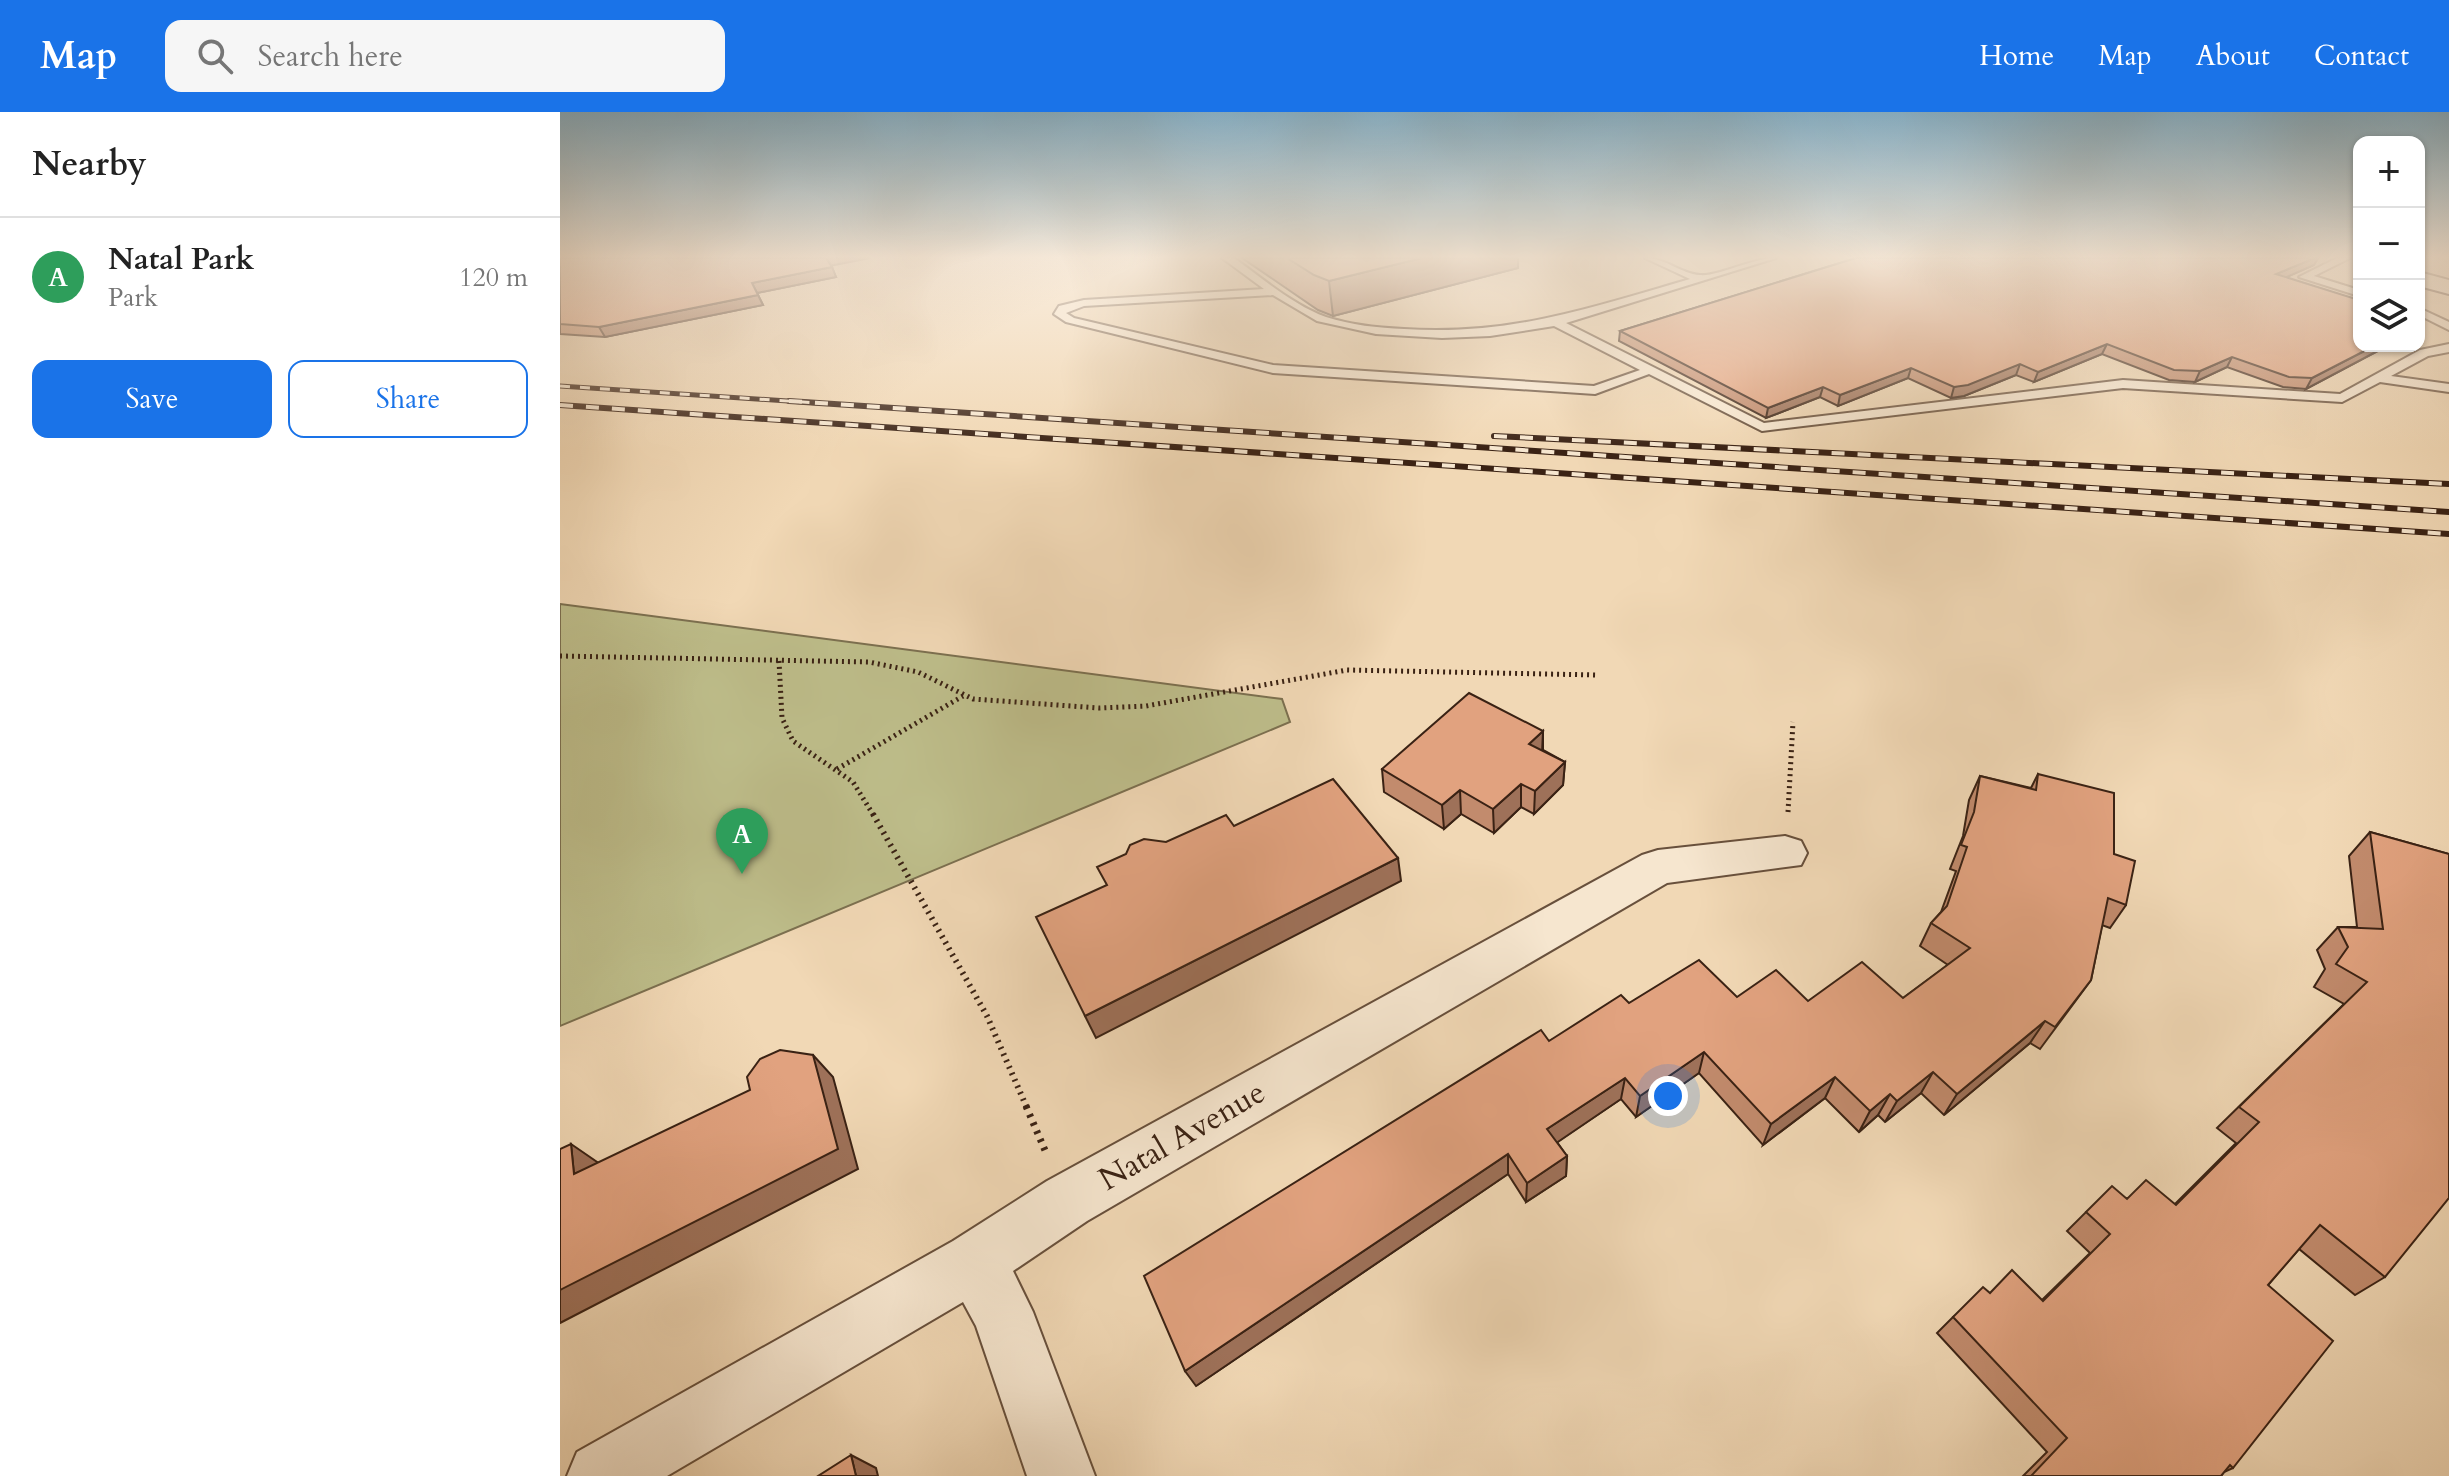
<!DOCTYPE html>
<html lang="en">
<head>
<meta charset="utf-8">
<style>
  body { margin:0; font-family:Cardo,serif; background:#f6f6f6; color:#222 }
  .controls { position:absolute; right:24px; top:24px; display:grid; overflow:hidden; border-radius:16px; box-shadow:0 2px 6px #0004 }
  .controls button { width:72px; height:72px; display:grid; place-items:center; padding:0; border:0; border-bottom:2px solid #e0e0e0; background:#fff; color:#222; font:40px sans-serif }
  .you { position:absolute; left:1108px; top:984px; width:28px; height:28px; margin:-20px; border:6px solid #fff; border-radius:50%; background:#1a73e8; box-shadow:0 0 0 12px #1a73e833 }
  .badge { display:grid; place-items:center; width:52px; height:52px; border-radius:50%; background:#1a73e8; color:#fff; font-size:26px; font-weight:700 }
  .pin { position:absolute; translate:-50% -66px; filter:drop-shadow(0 2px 4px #0008) }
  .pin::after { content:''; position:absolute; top:42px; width:28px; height:24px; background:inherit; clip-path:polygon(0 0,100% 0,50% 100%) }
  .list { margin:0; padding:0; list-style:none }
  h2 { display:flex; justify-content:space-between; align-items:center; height:104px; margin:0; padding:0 32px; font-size:34px }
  h2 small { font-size:26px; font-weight:400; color:#767676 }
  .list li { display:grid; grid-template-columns:52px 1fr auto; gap:24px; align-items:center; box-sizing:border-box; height:120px; padding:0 32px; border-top:2px solid #e0e0e0 }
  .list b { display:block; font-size:30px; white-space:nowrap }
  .list p { margin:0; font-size:26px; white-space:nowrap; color:#767676 }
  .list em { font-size:26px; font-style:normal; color:#767676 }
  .actions { display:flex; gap:16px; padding:24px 32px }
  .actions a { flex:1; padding:18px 0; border:2px solid #1a73e8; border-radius:16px; text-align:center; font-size:28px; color:#1a73e8 }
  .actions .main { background:#1a73e8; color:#fff }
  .icon { flex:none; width:44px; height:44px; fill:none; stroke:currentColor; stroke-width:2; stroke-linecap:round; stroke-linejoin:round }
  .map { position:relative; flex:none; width:1889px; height:1364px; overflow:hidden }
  header { display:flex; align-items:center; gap:48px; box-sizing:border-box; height:112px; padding:0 40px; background:#1a73e8; color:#fff }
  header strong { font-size:38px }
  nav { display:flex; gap:44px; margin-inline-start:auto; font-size:28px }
  .search { width:560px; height:72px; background:#f6f6f6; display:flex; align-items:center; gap:20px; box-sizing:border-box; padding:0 28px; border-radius:16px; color:#767676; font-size:30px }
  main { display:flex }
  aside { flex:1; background:#fff }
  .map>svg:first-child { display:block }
</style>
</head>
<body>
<header>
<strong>Map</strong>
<div class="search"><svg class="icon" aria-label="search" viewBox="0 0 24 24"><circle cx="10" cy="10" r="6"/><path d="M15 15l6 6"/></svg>Search here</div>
<nav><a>Home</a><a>Map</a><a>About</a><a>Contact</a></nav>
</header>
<main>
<aside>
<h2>Nearby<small></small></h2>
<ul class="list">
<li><span class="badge" style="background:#2e9e5b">A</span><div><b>Natal Park</b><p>Park</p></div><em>120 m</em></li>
</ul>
<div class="actions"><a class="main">Save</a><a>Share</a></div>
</aside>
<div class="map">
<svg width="1889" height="1364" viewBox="0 0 1889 1364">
  <rect width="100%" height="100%" fill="#f1d8b5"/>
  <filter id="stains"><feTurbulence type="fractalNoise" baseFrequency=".0025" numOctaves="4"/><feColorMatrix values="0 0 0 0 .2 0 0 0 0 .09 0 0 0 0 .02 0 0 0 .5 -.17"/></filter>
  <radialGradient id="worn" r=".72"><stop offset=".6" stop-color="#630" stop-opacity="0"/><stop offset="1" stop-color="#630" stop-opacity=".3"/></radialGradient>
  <polygon fill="#bebe8b" stroke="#7c7050" stroke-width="2" points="0,492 722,587 730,610 0,914"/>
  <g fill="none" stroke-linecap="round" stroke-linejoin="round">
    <g stroke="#68503c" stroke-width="4">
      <g id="service">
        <path d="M662,146H674C702,166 733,193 766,205C791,213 818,216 844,217C950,224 1030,196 1130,167L1085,146C1106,146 1121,162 1140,163C1157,165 1192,146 1216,146L1006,211L1204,311L1563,268L1780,282L1860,238L1889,232V240L1868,244L1831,264L1889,272V280L1820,270L1782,290L1563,276L1202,319L1089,262L1035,282L713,261L506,210L494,202L499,194L524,188L704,177ZM713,183L757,209L816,222L882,226L930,224L994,214L1080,258L1034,274L713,253L514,206L506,201L524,194Z"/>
        <polygon points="1777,146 1790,146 1754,164 1799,178 1799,184 1739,165"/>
        <polygon points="1859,196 1889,210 1889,218 1859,203"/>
      </g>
    </g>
    <g stroke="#68503c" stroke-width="4">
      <polygon id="minor" points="1225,724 1241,729 1247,741 1241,753 1107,771 527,1109 453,1159 473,1200 535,1364 467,1364 416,1214 403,1190 107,1364 7,1364 17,1340 393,1129 487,1069 1082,743 1098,738"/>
    </g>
    <g stroke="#3a2214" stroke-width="4">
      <polygon id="secondary" points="1859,160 1889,168 1889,182 1859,174"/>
    </g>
    <g stroke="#3a2214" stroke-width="5" stroke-dasharray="2 4" stroke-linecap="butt">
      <polyline points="0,544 309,550 358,560 413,587 539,596 586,594 787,558 1036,563"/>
      <polyline points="219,549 222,606 233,629 293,670 314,704"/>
      <polyline points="277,657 403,584"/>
      <polyline points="1228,700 1233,610"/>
    </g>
    <polyline stroke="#3a2214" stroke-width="6" stroke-dasharray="2 5" stroke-linecap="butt" points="313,702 427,904 467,996"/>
    <polyline stroke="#3a2214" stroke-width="7" stroke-dasharray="3 6" stroke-linecap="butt" points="466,994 487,1043"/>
    <use href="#service" fill="#f6e6cf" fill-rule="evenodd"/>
    <use href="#minor" fill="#f6e6cf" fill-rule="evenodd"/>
    <use href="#secondary" fill="#f6e6cf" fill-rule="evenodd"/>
    <g stroke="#3a2214" stroke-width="5">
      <polyline id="rail-far1" points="0,274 258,291"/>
    </g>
    <g stroke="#3a2214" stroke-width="6">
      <g id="rail">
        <polyline points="229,289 1889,400"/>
        <polyline points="0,293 1889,422"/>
        <polyline points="934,324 1889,372"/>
      </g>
    </g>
    <use href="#rail-far1" stroke="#f6e6cf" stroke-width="3" stroke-dasharray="10" stroke-linecap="butt"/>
    <use href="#rail" stroke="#f6e6cf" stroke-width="4" stroke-dasharray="13" stroke-linecap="butt"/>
  </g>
  <g fill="#c28b6d" stroke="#3a2214" stroke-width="2">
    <polygon points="0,146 271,153 276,165 197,181 203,193 45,225 0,222"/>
    <polygon points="682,146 958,146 958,156 773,204 758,198"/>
    <polygon points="1296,146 1758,146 1754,153 1726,165 1799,234 1827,234 1746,277 1723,275 1667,255 1635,270 1609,268 1542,242 1474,270 1456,263 1404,284 1391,286 1348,266 1278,294 1260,285 1206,306 1059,229 1060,219"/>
    <polygon points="983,619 983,638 1005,650 1003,673 974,702 961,695 934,721 901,702 884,717 824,680 822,657"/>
    <polygon points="1478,662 1554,742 1566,793 1550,816 1542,813 1531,868 1480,937 1470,931 1384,1003 1361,981 1325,1010 1318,1003 1299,1020 1265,986 1203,1033 1139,961 1076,1005 1061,987 997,1030 1007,1044 1006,1064 966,1090 948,1062 636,1274 989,929 1069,891 1177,885 1248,889 1343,886 1388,853 1360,834 1371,811 1381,800 1396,759 1390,757 1403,724 1409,688 1420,664 1471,676"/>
    <polygon points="1810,720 1889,742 1825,1165 1795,1183 1739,1137 1708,1173 1673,1356 1664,1360 1661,1364 1463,1364 1487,1340 1377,1221 1393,1205 1430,1181 1482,1188 1530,1141 1507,1119 1526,1100 1567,1086 1615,1092 1676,1031 1657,1016 1784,892 1754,875 1765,857 1757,838 1778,815 1797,815 1789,744"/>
  </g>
  <g fill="#9e7159" stroke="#3a2214" stroke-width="2">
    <polygon points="266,146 310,146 269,154"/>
    <polygon points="862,146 958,146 958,156 773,204 769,169"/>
    <polygon points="1755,146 1758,146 1754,153 1711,172 1716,162"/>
    <polygon points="272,155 276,165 197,181 192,171"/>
    <polygon points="198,183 203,193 45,225 39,215"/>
    <polygon points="1547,232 1542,242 1474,270 1478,260"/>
    <polygon points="1814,234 1827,234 1746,277 1752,266"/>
    <polygon points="1672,245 1667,255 1635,270 1640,259"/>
    <polygon points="1460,252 1456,263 1404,284 1391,286 1394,275"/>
    <polygon points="1351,256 1348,266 1278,294 1280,283"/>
    <polygon points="1263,275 1260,285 1206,306 1208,296"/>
    <polygon points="983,619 982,642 969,632"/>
    <polygon points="1005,650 1003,673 974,702 975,679"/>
    <polygon points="961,672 961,695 934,721 933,697"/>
    <polygon points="900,678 901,702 884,717 882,693"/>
    <polygon points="838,746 841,769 536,926 525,904"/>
    <polygon points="1485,909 1470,931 1384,1003 1397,982"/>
    <polygon points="1144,940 1139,961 1076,1005 1080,984"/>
    <polygon points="253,943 273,965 298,1057 0,1211 0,1178"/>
    <polygon points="1373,960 1361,981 1325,1010 1337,989"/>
    <polygon points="1275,965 1265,986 1203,1033 1211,1012"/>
    <polygon points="1065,966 1061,987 986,1038 987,1017"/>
    <polygon points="1330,982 1318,1003 1299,1020 1310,999"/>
    <polygon points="11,1032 40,1052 14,1062"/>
    <polygon points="948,1042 948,1062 636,1274 625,1259"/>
    <polygon points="1007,1044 1006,1064 966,1090 967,1071"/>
    <polygon points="291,1343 316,1356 318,1364 296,1364"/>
  </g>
  <g fill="#e1a27f" stroke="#3a2214" stroke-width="2">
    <polygon points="0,146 266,146 272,155 192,171 198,183 39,215 0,212"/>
    <polygon points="727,146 862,146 769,169 754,163"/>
    <polygon points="1296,146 1755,146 1716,162 1799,188 1799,234 1814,234 1752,266 1729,265 1672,245 1640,259 1614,258 1547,232 1478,260 1460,252 1408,273 1394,275 1351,256 1280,283 1263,275 1208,296 1060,219"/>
    <polygon points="909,581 983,619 969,632 1005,650 975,679 961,672 933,697 900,678 882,693 822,657"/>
    <polygon points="1478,662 1554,681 1554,742 1575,749 1566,793 1548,786 1531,868 1495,915 1485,909 1397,982 1373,960 1337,989 1330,982 1310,999 1275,965 1211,1012 1144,940 1080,984 1065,966 987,1017 1007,1044 967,1071 948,1042 625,1259 584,1164 981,918 989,929 1061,883 1069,891 1139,848 1177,885 1216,858 1248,889 1302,850 1343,886 1410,836 1371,811 1387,794 1407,735 1401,733 1414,700 1420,664 1476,678"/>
    <polygon points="773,667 838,746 525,904 476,805 547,773 537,755 566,742 570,733 584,727 606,730 666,703 674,714"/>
    <polygon points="1810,720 1889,742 1889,1086 1825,1165 1760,1113 1708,1173 1773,1229 1673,1356 1670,1353 1661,1364 1471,1364 1507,1326 1393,1205 1423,1175 1430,1181 1452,1158 1483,1189 1550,1122 1526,1100 1552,1074 1567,1087 1586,1068 1616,1093 1699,1010 1679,995 1807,870 1776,852 1788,835 1778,815 1823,817"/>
    <polygon points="220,938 253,943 278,1037 0,1178 0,1037 11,1032 14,1062 190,978 187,965 200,947"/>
    <polygon points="291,1343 296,1364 258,1364"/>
  </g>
  <linearGradient id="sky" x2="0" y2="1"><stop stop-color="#89b6cf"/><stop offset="0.43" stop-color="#f9edde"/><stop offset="1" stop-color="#f9edde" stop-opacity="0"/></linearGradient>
  <rect width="1889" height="337" fill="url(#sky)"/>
  <g text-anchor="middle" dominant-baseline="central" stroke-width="6" stroke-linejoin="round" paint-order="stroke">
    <g font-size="32" fill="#3a2214" stroke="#f6e6cf">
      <text transform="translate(622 1024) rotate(-30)">Natal Avenue</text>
    </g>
  </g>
  <rect width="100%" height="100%" filter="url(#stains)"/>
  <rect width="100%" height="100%" fill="url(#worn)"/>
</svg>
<div class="controls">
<button>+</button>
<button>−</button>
<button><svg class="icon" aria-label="layers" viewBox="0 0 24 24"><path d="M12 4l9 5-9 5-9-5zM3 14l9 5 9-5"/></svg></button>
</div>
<div class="you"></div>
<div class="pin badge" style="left:182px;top:762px;background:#2e9e5b">A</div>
</div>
</main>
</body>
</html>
